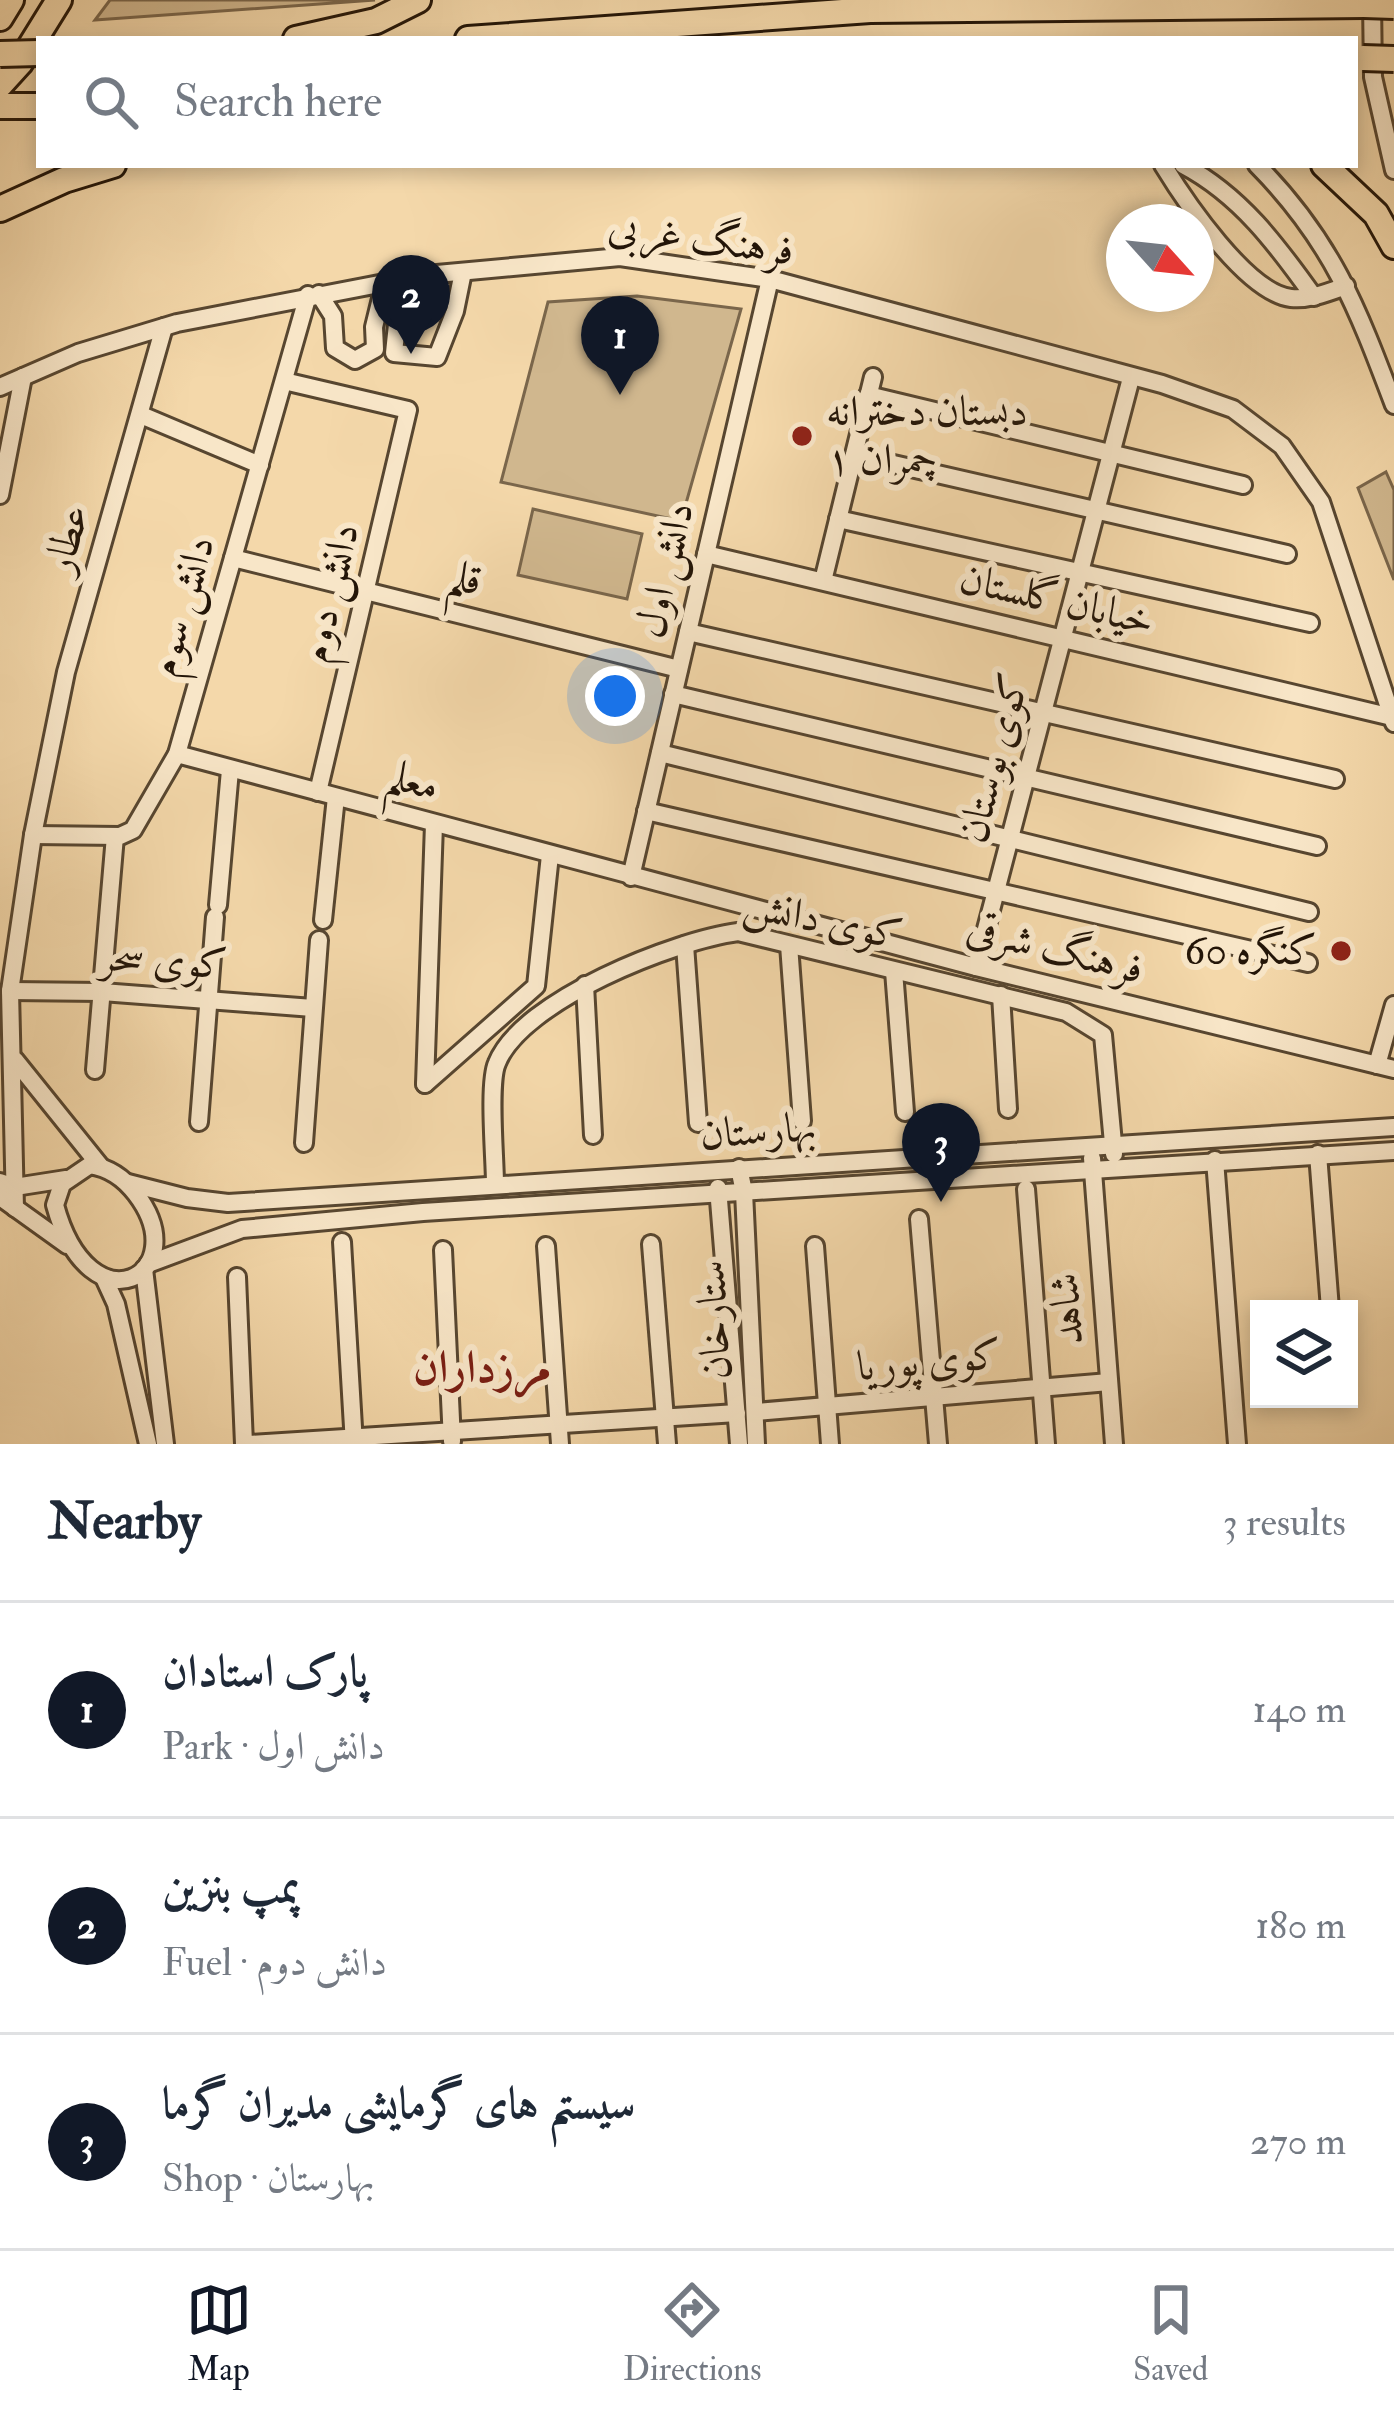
<!DOCTYPE html>
<html lang="en">
<head>
<meta charset="utf-8">
<style>
  body { margin:0; font-family:"IM FELL Double Pica",Amiri,serif; background:#f6f6f7; color:#1f2937 }
  .controls { position:absolute; right:36px; bottom:36px; display:grid; overflow:hidden; border-radius:0px; box-shadow:0 6px 18px #0003 }
  .controls button { width:108px; height:108px; display:grid; place-items:center; padding:0; border:0; border-bottom:3px solid #e0e1e3; background:#fff; color:#1f2937; font:60px sans-serif }
  .compass { position:absolute; left:1106px; top:204px; width:108px; height:108px; border-radius:50%; background:#fff; box-shadow:0 6px 18px #0003; rotate:117deg }
  .you { position:absolute; left:615px; top:696px; width:42px; height:42px; margin:-30px; border:9px solid #fff; border-radius:50%; background:#1a73e8; box-shadow:0 0 0 18px #1a73e833 }
  .badge { display:grid; place-items:center; width:78px; height:78px; border-radius:50%; background:#111827; color:#fff; font-size:39px; font-weight:700 }
  .pin { position:absolute; translate:-50% -99px; filter:drop-shadow(0 3px 6px #0008) }
  .pin::after { content:''; position:absolute; top:63px; width:42px; height:36px; background:inherit; clip-path:polygon(0 0,100% 0,50% 100%) }
  .list { margin:0; padding:0; list-style:none }
  h2 { display:flex; justify-content:space-between; align-items:center; height:156px; margin:0; padding:0 48px; font-size:51px }
  h2 small { font-size:39px; font-weight:400; color:#747a83 }
  .list li { display:grid; grid-template-columns:78px 1fr auto; gap:36px; align-items:center; box-sizing:border-box; height:216px; padding:0 48px; border-top:3px solid #e0e1e3 }
  .list b { display:block; font-size:45px; white-space:nowrap }
  .list p { margin:0; font-size:39px; white-space:nowrap; color:#747a83 }
  .list em { font-size:39px; font-style:normal; color:#747a83 }
  .icon { flex:none; width:66px; height:66px; fill:none; stroke:currentColor; stroke-width:2; stroke-linecap:round; stroke-linejoin:round }
  .map { position:relative; flex:none; width:1394px; height:1444px; overflow:hidden }
  .search { position:absolute; background:#fff; box-shadow:0 6px 18px #0003; left:36px; right:36px; top:36px; height:132px; display:flex; align-items:center; gap:30px; box-sizing:border-box; padding:0 42px; border-radius:0px; color:#747a83; font-size:45px }
  .sheet { height:804px; background:#fff }
  nav { display:flex; justify-content:space-around; align-items:center; box-sizing:border-box; height:168px; border-top:3px solid #e0e1e3; background:#fff; font-size:33px; color:#747a83 }
  nav a { display:grid; justify-items:center; gap:6px }
  nav .on { color:#111827 }
  .map>svg:first-child { display:block }
</style>
</head>
<body>
<div class="map">
<svg width="1394" height="1444" viewBox="0 0 1394 1444">
  <rect width="100%" height="100%" fill="#f4d8aa"/>
  <filter id="stains"><feTurbulence type="fractalNoise" baseFrequency=".00167" numOctaves="4"/><feColorMatrix values="0 0 0 0 .2 0 0 0 0 .09 0 0 0 0 .02 0 0 0 .5 -.17"/></filter>
  <radialGradient id="worn" r=".72"><stop offset=".6" stop-color="#630" stop-opacity="0"/><stop offset="1" stop-color="#630" stop-opacity=".3"/></radialGradient>
  <g fill="#d0b78e" stroke="#7a664b" stroke-width="3">
    <polygon points="110,0 375,0 95,20"/>
    <polygon points="637,296 741,309 681,521 501,482 548,302"/>
    <polygon points="1386,472 1394,490 1394,580 1358,488"/>
    <polygon points="533,509 642,534 627,599 518,575"/>
  </g>
  <g fill="none" stroke-linecap="round" stroke-linejoin="round">
    <g stroke="#574630" stroke-width="22">
      <g id="minor">
        <polyline points="1372,0 1373,77 1394,170"/>
        <path d="M1163,165C1185,201 1247,293 1291,298C1310,300 1329,292 1346,286"/>
        <path d="M1183,165C1240,195 1277,245 1314,297"/>
        <path d="M1257,165C1332,241 1357,307 1394,405"/>
        <polyline points="385,282 399,305 394,353 437,357 455,311 463,272"/>
        <polyline points="319,294 333,316 335,348 355,360 375,349 374,327 385,282"/>
        <polyline points="284,381 408,410 318,792"/>
        <polyline points="0,387 78,353 177,323 426,275 620,257 770,279 1162,384 1233,409 1282,446 1321,502 1394,723"/>
        <polyline points="868,395 1243,485"/>
        <polyline points="141,415 260,465"/>
        <polyline points="854,455 1287,554"/>
        <polyline points="0,495 23,377"/>
        <polyline points="838,519 1310,623"/>
        <polyline points="706,554 1392,717"/>
        <polyline points="233,558 679,669"/>
        <polyline points="823,581 873,377"/>
        <polyline points="688,632 1335,779"/>
        <polyline points="673,694 1317,846"/>
        <polyline points="660,753 1309,912"/>
        <polyline points="177,754 976,967 1394,1069"/>
        <polyline points="646,811 1308,963"/>
        <polyline points="33,835 120,836 133,830 177,754 308,295"/>
        <polyline points="631,877 770,279"/>
        <polyline points="218,905 230,770"/>
        <polyline points="323,920 336,797"/>
        <polyline points="685,945 698,1123"/>
        <polyline points="789,945 802,1121"/>
        <polyline points="976,967 1131,378"/>
        <polyline points="894,971 905,1112"/>
        <polyline points="585,985 593,1135"/>
        <polyline points="10,991 102,992 313,1008"/>
        <polyline points="1001,995 1008,1109"/>
        <polyline points="15,1060 101,1167"/>
        <polyline points="1377,1065 1394,1005"/>
        <polyline points="95,1070 115,836"/>
        <polyline points="425,1084 536,986 550,855"/>
        <polyline points="425,1084 434,824"/>
        <polyline points="199,1122 215,917"/>
        <polyline points="304,1143 319,940"/>
        <polyline points="1318,1154 1330,1309"/>
        <polyline points="1092,1158 1114,1444"/>
        <polyline points="1215,1160 1237,1444"/>
        <path d="M90,1165C110,1168 124,1178 136,1194C197,1274 90,1334 55,1205L62,1184Z"/>
        <polyline points="739,1168 744,1192 756,1444"/>
        <polyline points="0,1182 15,1187 66,1179"/>
        <polyline points="128,1183 187,1198 228,1203 1394,1127"/>
        <path d="M495,1184C495,1158 488,1083 497,1063C522,1000 676,940 738,932L1066,1012L1103,1035L1114,1154"/>
        <polyline points="718,1188 739,1444"/>
        <polyline points="1026,1189 1046,1444"/>
        <polyline points="0,1197 67,1245"/>
        <polyline points="15,1208 10,991 33,835 66,672 164,327"/>
        <polyline points="919,1219 938,1444"/>
        <polyline points="342,1242 354,1444"/>
        <polyline points="651,1244 667,1444"/>
        <polyline points="546,1246 560,1444"/>
        <polyline points="815,1246 830,1444"/>
        <polyline points="443,1250 452,1441"/>
        <polyline points="148,1264 242,1229 423,1212 1394,1151"/>
        <polyline points="144,1269 165,1444"/>
        <polyline points="237,1277 244,1444"/>
        <polyline points="105,1280 116,1304 148,1444"/>
        <polyline points="755,1412 1109,1382"/>
        <polyline points="249,1444 737,1413"/>
      </g>
    </g>
    <g stroke="#231508" stroke-width="30">
      <g id="highway">
        <polyline points="0,18 11,0"/>
        <polyline points="296,39 376,21 418,0"/>
        <polyline points="468,39 870,10 1364,5"/>
        <polyline points="0,85 20,63 59,0"/>
        <polyline points="0,106 39,106"/>
        <polyline points="1324,165 1376,214 1394,246"/>
        <polyline points="0,209 64,180 113,165"/>
      </g>
    </g>
    <use href="#minor" stroke="#f8e6c8" stroke-width="16"/>
    <use href="#highway" stroke="#f4d8aa" stroke-width="24"/>
    <g stroke="#231508" stroke-width="30" stroke-linecap="butt">
      <g id="highway-bridge">
        <polyline points="1364,5 1394,6"/>
        <polyline points="0,54 39,53"/>
        <polyline points="1363,58 1394,59"/>
      </g>
    </g>
    <use href="#highway-bridge" stroke="#f4d8aa" stroke-width="24"/>
  </g>
  <g fill="#8f2418" stroke="#f8e6c8" stroke-width="4.5">
    <circle cx="802" cy="436" r="12"/>
    <circle cx="1341" cy="951" r="12"/>
  </g>
  <g text-anchor="middle" dominant-baseline="central" stroke-width="12" stroke-linejoin="round" paint-order="stroke">
    <g font-size="42" fill="#231508" stroke="#f8e6c8">
      <text transform="translate(701 239) rotate(8)">فرهنگ غربی</text>
      <text transform="translate(67 539) rotate(-74)">عطار</text>
      <text transform="translate(665 570) rotate(-77)">دانش اول</text>
      <text transform="translate(465 579) rotate(14)">قلم</text>
      <text transform="translate(330 593) rotate(-77)">دانش دوم</text>
      <text transform="translate(1057 600) rotate(13)">خیابان گلستان</text>
      <text transform="translate(182 606) rotate(-74)">دانش سوم</text>
      <text transform="translate(994 758) rotate(-75)">کوی بوستان</text>
      <text transform="translate(413 781) rotate(15)">معلم</text>
      <text transform="translate(823 920) rotate(12)">کوی دانش</text>
      <text transform="translate(1055 949) rotate(14)">فرهنگ شرقی</text>
      <text transform="translate(164 961) rotate(4)">کوی سحر</text>
      <text transform="translate(758 1131) rotate(-4)">بهارستان</text>
      <text transform="translate(1067 1309) rotate(-95)">شاهد</text>
      <text transform="translate(714 1320) rotate(-93)">ستارخان</text>
      <text transform="translate(929 1361) rotate(-5)">کوی پوریا</text>
    </g>
    <g font-size="42" fill="#231508" stroke="#f8e6c8" text-anchor="start">
      <text x="826" y="412">دبستان دخترانه<tspan x="826" dy="48">چمران ۱</tspan></text>
      <text x="1317" y="951" text-anchor="end">کنگره 60</text>
    </g>
    <g font-size="45" font-weight="bold" fill="#7a1f14" stroke="#f8e6c8">
      <text x="482" y="1368">مرزداران</text>
    </g>
  </g>
  <rect width="100%" height="100%" filter="url(#stains)"/>
  <rect width="100%" height="100%" fill="url(#worn)"/>
</svg>
<div class="controls">
<button><svg class="icon" aria-label="layers" viewBox="0 0 24 24"><path d="M12 4l9 5-9 5-9-5zM3 14l9 5 9-5"/></svg></button>
</div>
<svg class="compass" viewBox="-18 -18 36 36"><path d="M0-13l5 13h-10z" fill="#e53935"/><path d="M0 13l5-13h-10z" fill="#747a83"/></svg>
<div class="you"></div>
<div class="pin badge" style="left:620px;top:395px">1</div>
<div class="pin badge" style="left:411px;top:354px">2</div>
<div class="pin badge" style="left:941px;top:1202px">3</div>
<div class="search"><svg class="icon" aria-label="search" viewBox="0 0 24 24"><circle cx="10" cy="10" r="6"/><path d="M15 15l6 6"/></svg>Search here</div>
</div>
<section class="sheet">
<h2>Nearby<small>3 results</small></h2>
<ul class="list">
<li><span class="badge">1</span><div><b>پارک استادان</b><p>Park · دانش اول</p></div><em>140 m</em></li>
<li><span class="badge">2</span><div><b>پمپ بنزین</b><p>Fuel · دانش دوم</p></div><em>180 m</em></li>
<li><span class="badge">3</span><div><b>سیستم های گرمایشی مدیران گرما</b><p>Shop · بهارستان</p></div><em>270 m</em></li>
</ul>
</section>
<nav>
<a class="on"><svg class="icon" aria-label="map" viewBox="0 0 24 24"><path d="M3 6l6-2 6 2 6-2v14l-6 2-6-2-6 2zM9 4v14M15 6v14"/></svg>Map</a>
<a><svg class="icon" aria-label="directions" viewBox="0 0 24 24"><path d="M12 3l9 9-9 9-9-9zM9 14v-3h6M13 9l2 2-2 2"/></svg>Directions</a>
<a><svg class="icon" aria-label="saved" viewBox="0 0 24 24"><path d="M7 4h10v16l-5-4-5 4z"/></svg>Saved</a>
</nav>
</body>
</html>
